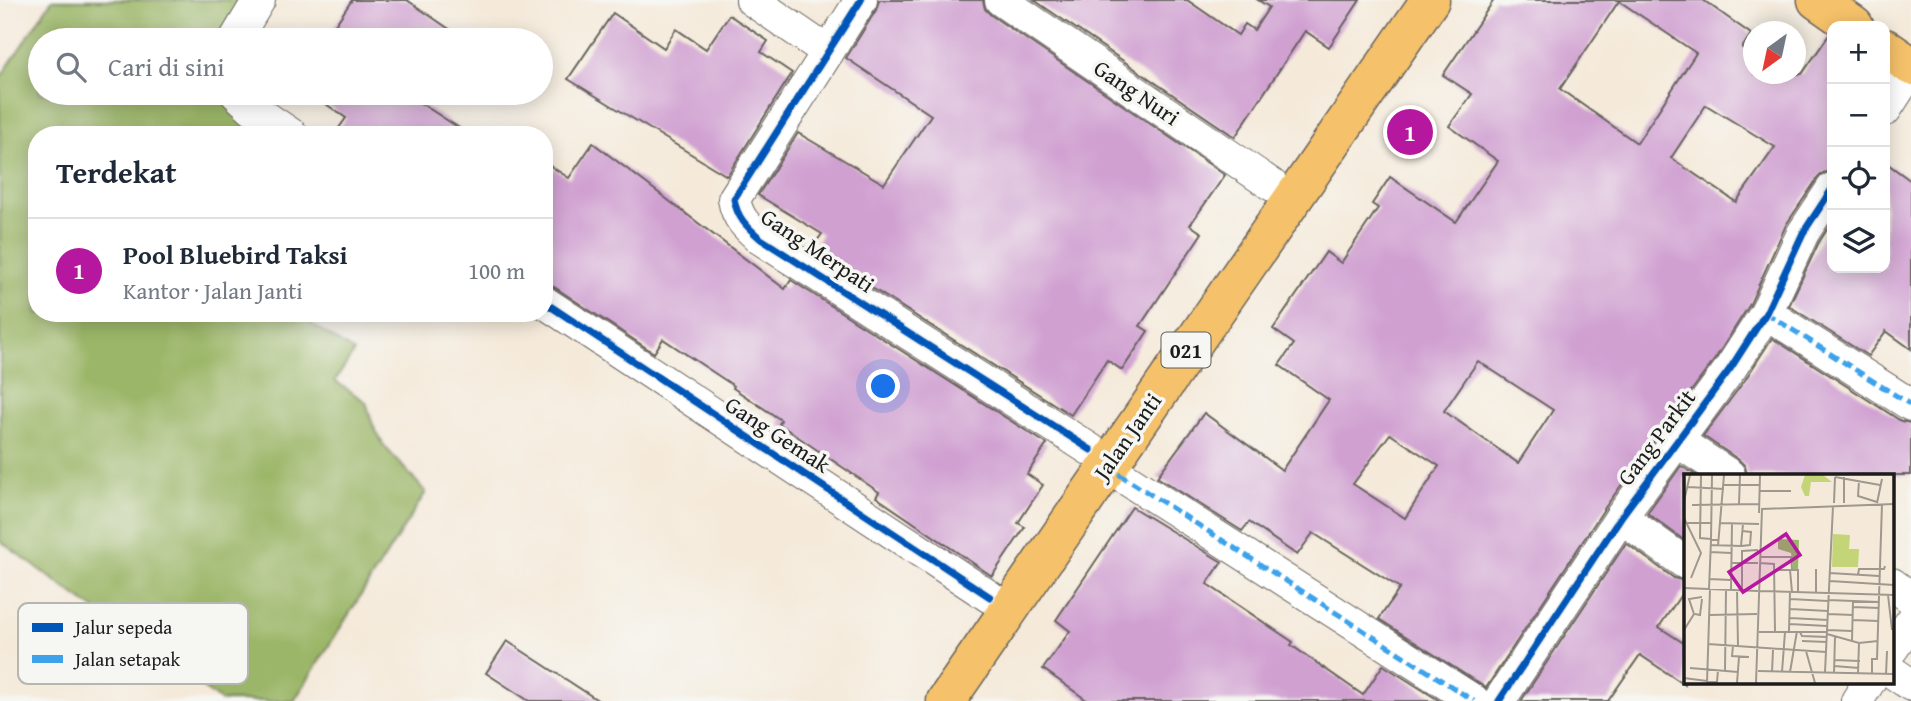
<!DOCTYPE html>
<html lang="id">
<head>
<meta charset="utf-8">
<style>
  body { margin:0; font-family:"Gentium Book Plus",serif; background:#f6f6f7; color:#1f2937 }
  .controls { position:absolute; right:21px; top:21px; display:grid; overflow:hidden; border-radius:14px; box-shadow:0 4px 18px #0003 }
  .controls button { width:63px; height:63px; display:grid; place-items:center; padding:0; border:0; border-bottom:2px solid #e0e1e3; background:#fff; color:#1f2937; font:35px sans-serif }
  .compass { position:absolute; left:1743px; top:21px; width:63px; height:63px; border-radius:50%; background:#fff; box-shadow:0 4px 18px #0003; rotate:213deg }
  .you { position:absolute; left:884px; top:387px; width:24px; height:24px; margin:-18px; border:5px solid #fff; border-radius:50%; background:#1a73e8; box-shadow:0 0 0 10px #1a73e833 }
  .badge { display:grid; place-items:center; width:46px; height:46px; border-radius:50%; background:#b5179e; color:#fff; font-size:23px; font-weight:700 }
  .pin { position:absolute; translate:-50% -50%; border:4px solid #fff; box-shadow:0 2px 7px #0006 }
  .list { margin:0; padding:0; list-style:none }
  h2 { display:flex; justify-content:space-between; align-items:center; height:91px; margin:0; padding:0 28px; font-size:30px }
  h2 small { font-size:23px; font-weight:400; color:#747a83 }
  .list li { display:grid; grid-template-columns:46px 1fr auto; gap:21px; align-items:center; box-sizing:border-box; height:105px; padding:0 28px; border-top:2px solid #e0e1e3 }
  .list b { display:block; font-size:26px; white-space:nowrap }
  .list p { margin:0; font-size:23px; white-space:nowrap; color:#747a83 }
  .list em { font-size:23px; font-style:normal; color:#747a83 }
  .icon { flex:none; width:38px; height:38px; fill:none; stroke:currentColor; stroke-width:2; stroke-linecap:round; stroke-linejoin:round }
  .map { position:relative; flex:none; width:1911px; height:701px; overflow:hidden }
  .search { position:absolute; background:#fff; box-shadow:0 4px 18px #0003; left:28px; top:28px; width:525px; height:77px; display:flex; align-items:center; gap:18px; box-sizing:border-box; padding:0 24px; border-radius:38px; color:#747a83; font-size:26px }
  .panel { position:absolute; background:#fff; box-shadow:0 4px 18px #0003; left:28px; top:126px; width:525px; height:196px; border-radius:28px }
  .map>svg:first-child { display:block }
</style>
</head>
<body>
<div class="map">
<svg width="1911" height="701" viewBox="0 0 1911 701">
  <rect width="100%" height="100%" fill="#f6f6f2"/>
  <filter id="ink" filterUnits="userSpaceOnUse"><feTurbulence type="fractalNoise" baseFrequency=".0143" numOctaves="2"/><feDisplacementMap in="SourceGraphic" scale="14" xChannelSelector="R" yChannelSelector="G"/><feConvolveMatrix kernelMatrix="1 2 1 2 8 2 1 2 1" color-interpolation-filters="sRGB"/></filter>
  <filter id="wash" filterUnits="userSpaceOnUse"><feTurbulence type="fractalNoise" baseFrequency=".00686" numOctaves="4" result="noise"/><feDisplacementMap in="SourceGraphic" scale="28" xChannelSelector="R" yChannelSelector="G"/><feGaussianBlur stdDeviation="1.57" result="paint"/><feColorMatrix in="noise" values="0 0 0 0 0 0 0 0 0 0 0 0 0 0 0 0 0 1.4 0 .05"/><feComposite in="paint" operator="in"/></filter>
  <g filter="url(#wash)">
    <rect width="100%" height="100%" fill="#f5eada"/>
    <polygon fill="#9bb668" stroke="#5c6942" stroke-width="2" points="52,0 241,0 215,40 40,40 40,93 218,93 253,126 248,135 37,135 37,313 295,313 354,352 335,381 366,402 373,425 384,446 426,492 294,701 221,701 0,541 0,78"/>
    <g id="blocks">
      <g fill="#d0a0d1" fill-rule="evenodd">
        <polygon points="352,0 407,0 455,33 450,40 325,40"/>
        <polygon points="879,0 983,0 985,9 991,15 1225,175 1190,225 1202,233 1140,326 1148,331 1122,370 1107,360 1071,415 811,249 822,234 758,195 798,133 884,184 931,115 846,58 876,10"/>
        <polygon points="1034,0 1187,0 1238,35 1245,24 1254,30 1269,7 1258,0 1360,0 1329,47 1305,31 1235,137"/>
        <path d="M1494,0H1703L1751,34L1742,48L1754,56V74H1802L1829,35L1832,37V171L1823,173L1817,179L1786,225L1750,304L1715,359L1606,506L1486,688L1379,619L1400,588L1313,533L1297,555L1249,522L1242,531L1157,477L1204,413L1282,470L1329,400L1279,365L1294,344L1273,329L1326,252L1341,263L1378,208L1372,204L1390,177L1456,222L1498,161L1449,126L1472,94L1443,75ZM1619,1L1696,53L1637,143L1560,89ZM1706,105L1775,147L1736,202L1671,158ZM1478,361L1553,410L1518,463L1444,411ZM1390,434L1439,466L1405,518L1353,484Z"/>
        <polygon points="613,13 664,48 676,29 706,49 729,15 768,41 761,52 792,73 727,176 568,79"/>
        <polygon points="310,93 413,93 411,97 470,135 334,135 346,118"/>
        <polygon points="593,143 785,289 791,280 1047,444 1027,474 1043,485 1018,523 1025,527 992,576 876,497 879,492 779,424 781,420 733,388 734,386 663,339 654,353 554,287 544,284 544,162 569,178"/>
        <polygon points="1885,162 1911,181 1911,349 1886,331 1868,356 1789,306 1819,242 1832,222 1832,268 1885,268"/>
        <polygon points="1772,338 1901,421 1911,423 1911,475 1747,475 1745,466 1739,460 1703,436 1745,380"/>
        <polygon points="1681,466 1696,475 1685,475 1685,541 1647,513"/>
        <polygon points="1132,507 1222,562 1207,584 1293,642 1291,645 1363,695 1383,665 1440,701 1088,701 1043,669 1070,631 1056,620"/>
        <polygon points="1626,543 1674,578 1685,581 1685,589 1659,627 1685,644 1685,685 1640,655 1608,701 1521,701"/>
        <polygon points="507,641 599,701 529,701 486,673"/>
      </g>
    </g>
  </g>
  <g filter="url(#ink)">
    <use href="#blocks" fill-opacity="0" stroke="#68645e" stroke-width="2"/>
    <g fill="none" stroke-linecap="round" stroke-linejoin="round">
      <g stroke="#68645e" stroke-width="34">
        <g id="minor">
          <polyline points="752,0 828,52"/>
          <path d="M861,0L734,199C737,218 747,227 761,239L1091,450"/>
          <polyline points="1001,0 1272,185"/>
          <polyline points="235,40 259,0"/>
          <polyline points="236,93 252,108 292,135"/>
          <polyline points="1885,110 1911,70"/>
          <polyline points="544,302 990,597"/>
          <polyline points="1766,313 1911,405"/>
          <polyline points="1677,441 1729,475"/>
          <polyline points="1106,466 1474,701"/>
          <polyline points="1621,517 1685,563"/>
          <polyline points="1892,584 1911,598"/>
          <polyline points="1892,649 1911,622"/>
          <polyline points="1892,672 1911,685"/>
          <polyline points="1499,701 1621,517 1730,369 1766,313 1803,233 1832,189"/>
          <polyline points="1857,701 1869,682"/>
        </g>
      </g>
      <g stroke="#68645e" stroke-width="41">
        <g id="primary">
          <polyline points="1817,0 1854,26"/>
          <polyline points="1885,48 1911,66"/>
          <polyline points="946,701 1430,0"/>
        </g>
      </g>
      <use href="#minor" stroke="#fff" stroke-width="32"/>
      <use href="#primary" stroke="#f5c16b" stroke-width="38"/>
      <g stroke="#3da2ea" stroke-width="5" stroke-dasharray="10 5" stroke-linecap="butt">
        <polyline points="1766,313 1911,405"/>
        <polyline points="1106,466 1474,701"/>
      </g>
      <g stroke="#f6f6f2" stroke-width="11">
        <g id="cycleway">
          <path d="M861,0L734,199C737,218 747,227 761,239L1091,450"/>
          <polyline points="544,302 990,597"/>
          <polyline points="1499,701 1621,517 1730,369 1766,313 1803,233 1832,189"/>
        </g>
      </g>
      <use href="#cycleway" stroke="#0057b8" stroke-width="7"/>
    </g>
  </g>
  <g text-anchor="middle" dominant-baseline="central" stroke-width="7" stroke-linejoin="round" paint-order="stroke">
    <rect fill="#f6f6f2" stroke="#5d5d5c" stroke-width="2" x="1161.5" y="332.5" width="49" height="35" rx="5"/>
    <g font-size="21" font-weight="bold" fill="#1c1c1c">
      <text x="1186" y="350">021</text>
    </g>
    <g font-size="23" fill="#1c1c1c" stroke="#f6f6f2">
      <text transform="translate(1137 92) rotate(34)">Gang Nuri</text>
      <text transform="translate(818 250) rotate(34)">Gang Merpati</text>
      <text transform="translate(778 434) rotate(33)">Gang Gemak</text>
      <text transform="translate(1127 436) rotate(-55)">Jalan Janti</text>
      <text transform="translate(1656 437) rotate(-53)">Gang Parkit</text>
    </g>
  </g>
  <g transform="translate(1684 474)">
    <rect width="210" height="210" fill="#f5eada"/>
    <path d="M121,1H139L148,8H127L125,22H121L117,13ZM149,60L166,61L165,75H175L174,93H148Z" fill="#c4d577"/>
    <path d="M94,65L115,66L114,95H109L107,79L94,75Z" fill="#9bb668"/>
    <path fill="none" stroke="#9e988e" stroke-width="2" d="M17,1L16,64L27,65M151,3L196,11M160,3V29M175,7L174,22L193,28M39,11H76M4,13L40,15M75,17H107M0,27L6,1M150,29L151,3M193,29L198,5M55,30L56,1M8,31L75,30M75,39L76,1M0,44L17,79L7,104M1,49H27M36,49L75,50M27,66L28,1M26,71L57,72L59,50M34,72L40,1M57,72L66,71L67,58L58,57M26,78L47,79M76,83H107L108,95M48,89H74M76,89L90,90L91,157M90,96H114V118M106,96L108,118M146,99L195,102M174,101L175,95H200L201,92M25,105L47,106M146,107L210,111M0,114L74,117M25,115L27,66H34M47,116L48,49M53,116L54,173M58,116V77L74,76M76,117L210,121M132,118V95M204,121L208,156M106,125L144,127M144,126L195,128M169,133L195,134M106,135L144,137M11,140L16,141L18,125M144,140L169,141M25,141L73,140M106,144L144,146M169,146L194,147M105,150L143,152M0,156L10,140L5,125L18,123M143,156L168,157M105,157L106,118M75,158H143M116,158L118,162L143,163M143,160L175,169L194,167M118,167L143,168M168,167L169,127M24,170L142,178M49,172L48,182L65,183M122,177L131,209M150,186L176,187M150,192L175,194M6,194L54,198M41,196L42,116M74,197L210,200M88,198L89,176M98,198L101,158M106,198L113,157M141,198L149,32M150,199L151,163M174,199L175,169M188,201V185H193L198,30M202,201L203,177M0,204L23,207M23,208H33L34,196M23,209L26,115M53,209L55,183M72,209L78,35L210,30"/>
    <path fill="#b5179e" fill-opacity="0.15" stroke="#b5179e" stroke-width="3.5" d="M102,60L116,81L59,118L45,98Z"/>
    <rect width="210" height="210" fill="none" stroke="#1c1c1c" stroke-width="3.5"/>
  </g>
  <rect x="18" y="603" width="230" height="81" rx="10" fill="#f6f6f2" stroke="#b5b5b2" stroke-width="2"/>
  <rect x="32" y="623" width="31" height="9" fill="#0057b8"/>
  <rect x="32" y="655" width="31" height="8" fill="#3da2ea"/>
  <g font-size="19" fill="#1c1c1c">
    <text x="75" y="634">Jalur sepeda</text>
    <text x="75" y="666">Jalan setapak</text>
  </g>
</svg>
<div class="controls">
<button>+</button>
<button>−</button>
<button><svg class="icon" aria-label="locate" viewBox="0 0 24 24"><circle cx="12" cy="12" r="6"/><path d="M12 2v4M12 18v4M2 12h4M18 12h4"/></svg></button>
<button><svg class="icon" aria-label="layers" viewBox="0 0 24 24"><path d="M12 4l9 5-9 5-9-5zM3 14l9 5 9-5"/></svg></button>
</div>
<svg class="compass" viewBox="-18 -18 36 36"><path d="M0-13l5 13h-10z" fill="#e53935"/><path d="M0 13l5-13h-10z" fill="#747a83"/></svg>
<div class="you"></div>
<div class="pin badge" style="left:1410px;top:132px">1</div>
<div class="search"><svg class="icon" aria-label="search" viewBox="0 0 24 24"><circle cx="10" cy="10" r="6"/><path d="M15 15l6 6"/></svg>Cari di sini</div>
<section class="panel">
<h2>Terdekat<small></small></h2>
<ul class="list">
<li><span class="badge">1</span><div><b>Pool Bluebird Taksi</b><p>Kantor · Jalan Janti</p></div><em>100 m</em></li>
</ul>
</section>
</div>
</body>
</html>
